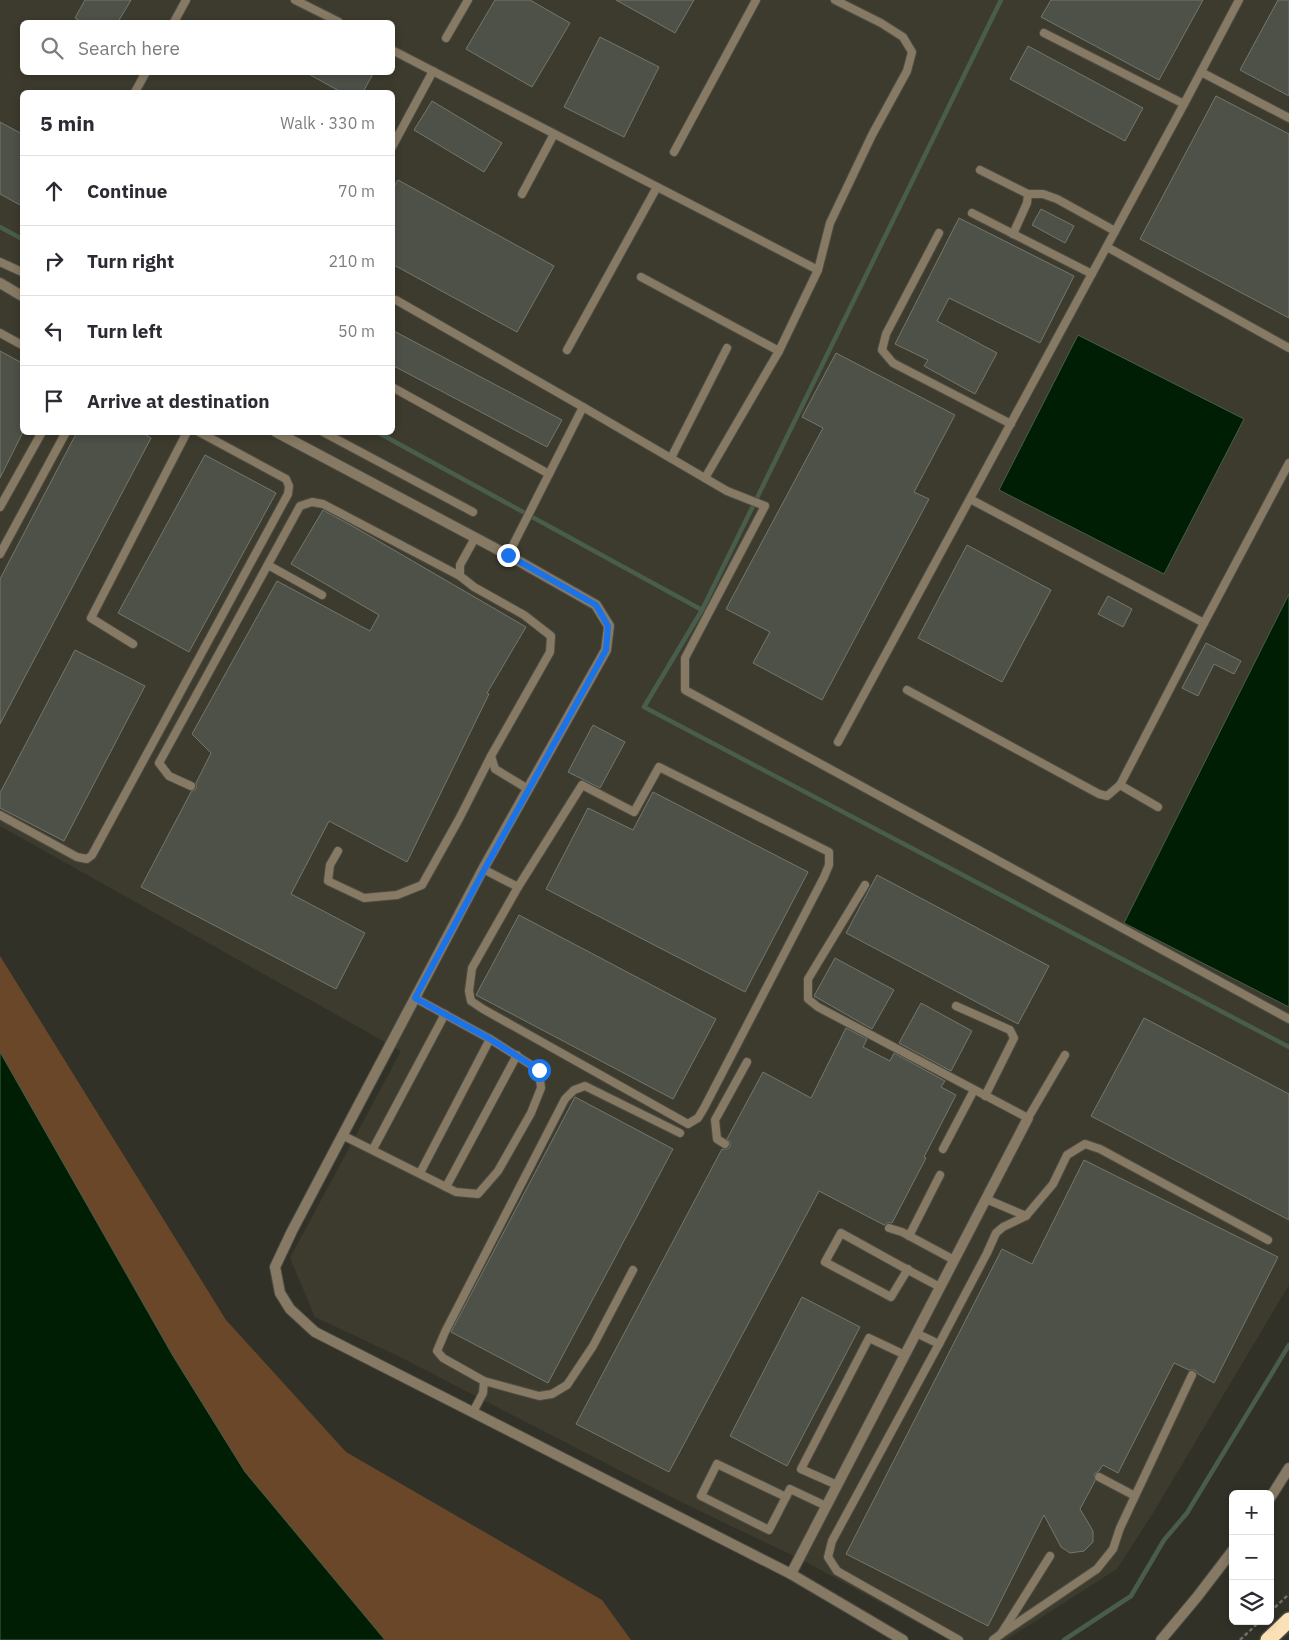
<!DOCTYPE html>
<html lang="en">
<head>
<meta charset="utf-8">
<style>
  body { margin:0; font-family:"IBM Plex Sans",sans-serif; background:#f2f2f3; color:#2b2b33 }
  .controls { position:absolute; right:15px; bottom:15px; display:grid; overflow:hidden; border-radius:8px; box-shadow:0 2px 8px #0003 }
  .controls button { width:45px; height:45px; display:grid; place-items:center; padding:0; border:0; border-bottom:1px solid #e1e1e2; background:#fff; color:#2b2b33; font:25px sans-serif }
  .stop { position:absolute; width:15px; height:15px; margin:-11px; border:4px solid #1a73e8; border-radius:50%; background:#fff }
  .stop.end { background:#1a73e8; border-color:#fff; box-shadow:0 1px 5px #0008 }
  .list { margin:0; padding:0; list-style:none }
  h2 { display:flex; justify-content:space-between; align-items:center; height:65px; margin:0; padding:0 20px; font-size:21px }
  h2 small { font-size:16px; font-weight:400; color:#7c7c81 }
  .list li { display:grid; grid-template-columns:32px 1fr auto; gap:15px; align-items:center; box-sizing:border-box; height:70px; padding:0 20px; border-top:1px solid #e1e1e2 }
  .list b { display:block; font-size:19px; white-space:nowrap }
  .list em { font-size:16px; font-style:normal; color:#7c7c81 }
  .icon { flex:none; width:28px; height:28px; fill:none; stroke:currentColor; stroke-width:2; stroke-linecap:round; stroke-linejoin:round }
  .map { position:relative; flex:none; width:1289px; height:1640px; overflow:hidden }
  .search { position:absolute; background:#fff; box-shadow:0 2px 8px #0003; left:20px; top:20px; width:375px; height:55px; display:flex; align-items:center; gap:12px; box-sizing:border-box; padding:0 18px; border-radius:8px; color:#7c7c81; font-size:19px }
  .panel { position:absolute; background:#fff; box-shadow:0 2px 8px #0003; left:20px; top:90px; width:375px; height:345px; border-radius:8px }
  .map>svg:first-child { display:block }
</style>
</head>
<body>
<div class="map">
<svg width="1289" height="1640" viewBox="0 0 1289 1640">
  <rect width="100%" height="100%" fill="#323128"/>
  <path fill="#3d3b2d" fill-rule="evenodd" d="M0,0H1289V1285L1153,1513L1117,1569L1006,1640H949L806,1562L677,1500L400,1357L315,1317L290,1258L401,1051L0,826ZM22,22H392V72H22ZM22,92H392V432H22Z"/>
  <polygon fill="#6b472a" points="0,956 226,1320 346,1452 602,1600 631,1640 385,1640 245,1472 173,1356 0,1052"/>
  <g fill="#001e04" stroke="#495e4a">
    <polygon points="1078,335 1244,419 1164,574 999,490"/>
    <polygon points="1289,594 1289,1007 1124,923"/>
    <polygon points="0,1052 173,1356 245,1472 385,1640 0,1640"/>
  </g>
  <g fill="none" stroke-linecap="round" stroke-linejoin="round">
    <g stroke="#495e4a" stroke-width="4.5">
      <polyline points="0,227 22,239"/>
      <polyline points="377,432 702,610 644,707 1289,1047"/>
      <polyline points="702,610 1001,0"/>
      <polyline points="1064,1640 1131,1596 1164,1540 1187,1513 1289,1345"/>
    </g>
  </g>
  <g fill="#4d5148" stroke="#74776e">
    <polygon points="85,0 131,0 118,22 82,22 75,18"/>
    <polygon points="495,0 530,0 570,23 532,87 466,49"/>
    <polygon points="616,0 694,0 675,33"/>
    <polygon points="1051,0 1203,0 1159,80 1041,17"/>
    <polygon points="1278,0 1289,0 1289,96 1240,70"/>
    <polygon points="600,37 659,67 624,137 564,107"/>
    <polygon points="1028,46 1143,108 1125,141 1010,79"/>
    <polygon points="305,72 374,72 363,92 341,92"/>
    <polygon points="1216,96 1289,134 1289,318 1140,239"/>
    <polygon points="432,101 502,143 484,172 414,130"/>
    <polygon points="0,122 22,134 22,206 0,194"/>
    <polygon points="398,180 554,266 517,332 392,264 392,190"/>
    <polygon points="1041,209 1074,226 1065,243 1032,225"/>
    <polygon points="959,218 1074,276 1040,343 949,298 937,321 997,353 975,394 924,366 928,360 895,344"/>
    <polygon points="392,330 562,420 547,447 392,365"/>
    <polygon points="0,351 22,363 22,434 0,478"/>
    <polygon points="836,353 955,415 914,492 929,499 822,700 753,663 770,632 726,609 823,428 802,417"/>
    <polygon points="77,432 141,432 151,438 0,724 0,579"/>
    <polygon points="205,455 276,493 189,652 118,613"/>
    <polygon points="323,510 356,528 526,627 487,693 489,694 407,862 329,821 291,894 365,933 336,989 141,887 191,792 196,789 196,783 211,753 192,734 277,581 370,631 379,615 291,564"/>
    <polygon points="967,545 1051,590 1002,682 918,638"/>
    <polygon points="1108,596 1132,609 1123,627 1098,614"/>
    <polygon points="1206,643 1241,661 1234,674 1214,664 1198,696 1182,688"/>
    <polygon points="75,650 145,686 64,841 0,808 0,793"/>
    <polygon points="593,725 625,742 600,788 568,772"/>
    <polygon points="653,792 808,872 745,992 546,889 588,808 633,830"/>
    <polygon points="877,875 1049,966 1018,1024 846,933"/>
    <polygon points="519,915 716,1019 673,1099 476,995"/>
    <polygon points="835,958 894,990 872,1029 814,996"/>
    <polygon points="921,1003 972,1031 951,1071 899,1043"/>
    <polygon points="1144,1018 1289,1094 1289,1220 1091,1116"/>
    <polygon points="846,1028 867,1039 863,1047 890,1061 894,1053 945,1081 941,1087 956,1095 924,1157 926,1158 892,1223 887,1223 884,1225 819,1191 669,1472 576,1424 722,1149 727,1149 730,1147 730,1142 727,1139 763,1072 811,1098"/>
    <polygon points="575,1097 673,1149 548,1383 451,1332"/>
    <polygon points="1084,1160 1278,1257 1214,1383 1198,1374 1195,1370 1189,1370 1174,1363 1118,1473 1103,1465 1099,1471 1094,1474 1095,1481 1080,1509 1093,1531 1093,1542 1084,1551 1070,1553 1061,1547 1044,1515 988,1626 846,1554 1002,1249 1032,1264"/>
    <polygon points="802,1297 860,1327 787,1466 730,1436"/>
  </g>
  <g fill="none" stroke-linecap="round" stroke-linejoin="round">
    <g stroke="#4d4c44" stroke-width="10">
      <g id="service">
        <polyline points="295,0 339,22"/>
        <polyline points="174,22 186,0"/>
        <polyline points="1044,33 1184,104"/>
        <polyline points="446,38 468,0"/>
        <polyline points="392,50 818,270"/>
        <polyline points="1201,72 1289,118"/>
        <polyline points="135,92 146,72"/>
        <polyline points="392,147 433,71"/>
        <polyline points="674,152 756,0"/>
        <polyline points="980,170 1028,194 1027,203 1013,234"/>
        <polyline points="522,194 554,134"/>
        <polyline points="1028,194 1043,194 1057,199 1115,231"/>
        <polyline points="972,213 1092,274"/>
        <polyline points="939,233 886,334 882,350 893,363 1011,424"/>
        <polyline points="1107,247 1289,348"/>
        <polyline points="0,262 22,272"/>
        <polyline points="641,277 779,351"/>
        <polyline points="392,301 396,300 583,407"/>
        <polyline points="0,333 22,345"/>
        <polyline points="567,350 657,187"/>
        <polyline points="392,387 549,474"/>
        <polyline points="323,432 473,512"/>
        <polyline points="671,458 727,348"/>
        <polyline points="705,478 779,351 818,270 830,223 872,135 907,71 912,52 903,37 881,23 835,0"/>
        <polyline points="970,499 1204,623 1120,785 1158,807"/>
        <polyline points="0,507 42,432"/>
        <polyline points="475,538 460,565 460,576 474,587 524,615 551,636 550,652 491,756 495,769 528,789"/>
        <polyline points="0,554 66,432"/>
        <polyline points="508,555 583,407 727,491 765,506 685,658 685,690 1289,1019"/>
        <polyline points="268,565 322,595"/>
        <polyline points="1204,623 1289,463"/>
        <polyline points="133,644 91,618 187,432"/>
        <polyline points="907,690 1099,794 1107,796 1120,785"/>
        <polyline points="838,742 1184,104 1239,0"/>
        <polygon points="659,767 829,852 829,865 824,877 704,1108 698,1118 688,1124 483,1009 471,1001 469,991 472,968 518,887 582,785 634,812"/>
        <polyline points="191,786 169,776 159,763 300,506 312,502 323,504 460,576"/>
        <polyline points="0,815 77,857 87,859 92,855 288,494 289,486 286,479 199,432"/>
        <polyline points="338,851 330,865 328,881 364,898 397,895 422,885 459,819 491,756"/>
        <polyline points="483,869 518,887"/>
        <polyline points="865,885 808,979 808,999 818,1007 1028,1118 1065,1055"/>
        <polyline points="956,1006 1010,1030 1014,1038 985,1096"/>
        <polyline points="342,1135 456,1192 478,1194 498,1171 531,1113 541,1088 539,1070 490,1039 415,998"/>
        <polyline points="725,1144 717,1139 715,1120 747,1062"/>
        <polyline points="373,1149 445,1014"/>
        <polyline points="943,1149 974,1090"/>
        <polyline points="420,1173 490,1039"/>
        <polyline points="446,1187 517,1055"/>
        <polyline points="986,1199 1026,1216 1053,1184 1067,1155 1085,1144 1100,1149 1268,1240"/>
        <polyline points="889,1228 902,1232 954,1260"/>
        <polyline points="909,1236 940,1175"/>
        <path d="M908,1269L891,1297L825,1262L841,1233C874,1251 907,1270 940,1287"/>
        <polyline points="916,1333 939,1344"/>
        <polyline points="484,1381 539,1396 552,1394 567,1385 593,1346 633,1270"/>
        <polyline points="473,1412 483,1393 484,1381 443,1358 437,1351 445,1332 565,1099 574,1090 585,1086 680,1133"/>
        <polygon points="717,1464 786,1497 769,1530 701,1496"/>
        <polyline points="1099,1477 1135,1496"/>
        <polyline points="837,1485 801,1469 869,1338 905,1355"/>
        <polyline points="786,1497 790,1489 826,1506"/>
        <polyline points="1001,1634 1097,1569 1113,1549 1120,1528 1192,1375"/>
        <polyline points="959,1640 837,1571 828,1557 832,1541 939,1344 987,1253 996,1233 1003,1227 1026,1216"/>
        <polyline points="993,1640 1001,1634 1050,1556"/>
      </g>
    </g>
    <g stroke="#4d4c44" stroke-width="12">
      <g id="minor">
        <polyline points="0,283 22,296"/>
        <polyline points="276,432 508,555 596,605 609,626 606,650 483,869 292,1231 275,1267 280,1293 290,1309 315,1332 791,1574 903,1640"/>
        <polyline points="791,1574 1028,1118"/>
      </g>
    </g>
    <g stroke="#4d4c44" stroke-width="12">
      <g id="tertiary">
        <polyline points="1270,1498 1289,1468"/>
        <polyline points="1161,1640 1197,1597 1233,1550"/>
      </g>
    </g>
    <g stroke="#4d4c44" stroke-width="18">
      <polyline id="motorway" points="1268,1640 1289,1620"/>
    </g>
    <g stroke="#706f67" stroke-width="2.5" stroke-dasharray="4 2.5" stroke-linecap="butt">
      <polyline points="1270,1612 1289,1594"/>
      <polyline points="1240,1640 1260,1621"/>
    </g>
    <use href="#service" stroke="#877a64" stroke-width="8"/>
    <use href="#minor" stroke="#877a64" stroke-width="10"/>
    <use href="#tertiary" stroke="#877a64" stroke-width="10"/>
    <use href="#motorway" stroke="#fbe1b5" stroke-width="15"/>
  </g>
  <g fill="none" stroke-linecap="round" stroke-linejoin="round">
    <polyline stroke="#1a73e8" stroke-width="6" points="508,555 596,605 608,626 606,650 484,870 415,998 490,1039 539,1070"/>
  </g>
</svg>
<div class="controls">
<button>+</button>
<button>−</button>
<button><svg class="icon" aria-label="layers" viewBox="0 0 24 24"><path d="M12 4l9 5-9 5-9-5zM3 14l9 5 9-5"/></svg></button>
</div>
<div class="stop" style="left:539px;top:1070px"></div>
<div class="stop end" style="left:508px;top:555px"></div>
<div class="search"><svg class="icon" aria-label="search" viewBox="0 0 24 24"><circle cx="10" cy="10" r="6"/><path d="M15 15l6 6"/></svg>Search here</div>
<section class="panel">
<h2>5 min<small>Walk · 330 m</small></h2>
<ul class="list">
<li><svg class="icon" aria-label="ahead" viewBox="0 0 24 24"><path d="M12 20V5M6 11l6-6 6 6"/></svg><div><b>Continue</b></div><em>70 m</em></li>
<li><svg class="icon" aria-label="right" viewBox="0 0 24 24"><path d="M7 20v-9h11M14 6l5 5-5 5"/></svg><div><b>Turn right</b></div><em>210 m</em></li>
<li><svg class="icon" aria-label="left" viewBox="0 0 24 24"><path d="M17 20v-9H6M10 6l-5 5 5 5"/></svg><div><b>Turn left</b></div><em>50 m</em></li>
<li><svg class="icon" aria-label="arrive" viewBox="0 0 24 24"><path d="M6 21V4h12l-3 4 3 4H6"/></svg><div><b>Arrive at destination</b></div></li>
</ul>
</section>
</div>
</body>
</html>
